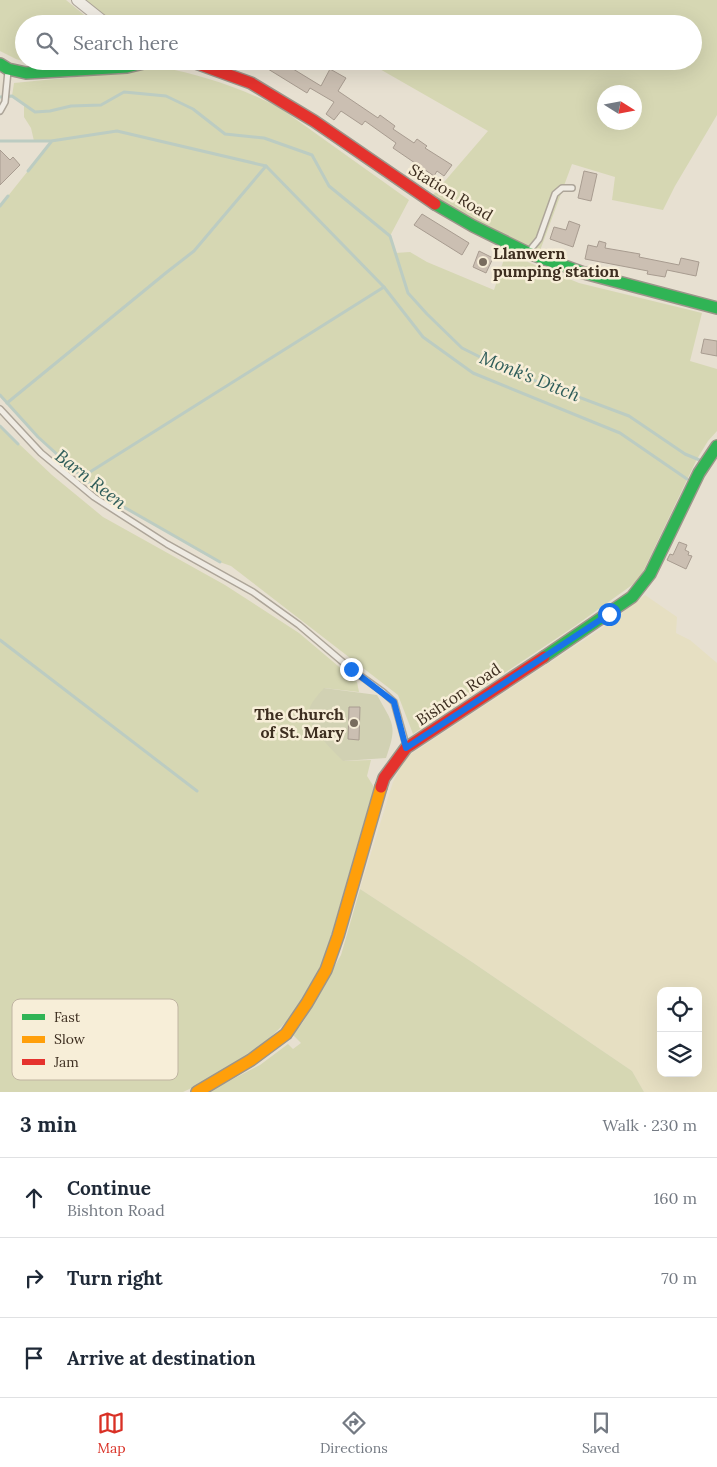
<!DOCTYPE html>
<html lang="en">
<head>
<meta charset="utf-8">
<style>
  body { margin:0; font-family:Lora,serif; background:#f2f2f3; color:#1f2937 }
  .controls { position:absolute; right:15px; bottom:15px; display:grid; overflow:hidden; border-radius:10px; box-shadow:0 5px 20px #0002 }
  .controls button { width:45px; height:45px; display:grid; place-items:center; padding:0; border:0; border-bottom:1px solid #e0e1e3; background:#fff; color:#1f2937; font:25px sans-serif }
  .compass { position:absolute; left:597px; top:85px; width:45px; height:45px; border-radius:50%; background:#fff; box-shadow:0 5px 20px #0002; rotate:101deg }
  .stop { position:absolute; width:15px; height:15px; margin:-11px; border:4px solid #1a73e8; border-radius:50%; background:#fff }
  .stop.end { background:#1a73e8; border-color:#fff; box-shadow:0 1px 5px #0008 }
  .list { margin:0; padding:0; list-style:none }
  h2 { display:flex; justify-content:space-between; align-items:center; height:65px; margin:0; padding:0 20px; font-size:21px }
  h2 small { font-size:16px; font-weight:400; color:#747a83 }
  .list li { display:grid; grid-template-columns:32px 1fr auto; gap:15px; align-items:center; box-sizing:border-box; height:80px; padding:0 20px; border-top:1px solid #e0e1e3 }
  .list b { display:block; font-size:19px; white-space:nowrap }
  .list p { margin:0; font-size:16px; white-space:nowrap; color:#747a83 }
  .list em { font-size:16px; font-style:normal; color:#747a83 }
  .icon { flex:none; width:28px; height:28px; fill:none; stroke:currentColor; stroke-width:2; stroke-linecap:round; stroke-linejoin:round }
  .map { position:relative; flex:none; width:717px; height:1092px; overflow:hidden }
  .search { position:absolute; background:#fff; box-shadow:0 5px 20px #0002; left:15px; right:15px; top:15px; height:55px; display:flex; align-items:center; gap:12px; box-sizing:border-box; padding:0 18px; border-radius:28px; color:#747a83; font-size:19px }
  .sheet { height:305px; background:#fff }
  nav { display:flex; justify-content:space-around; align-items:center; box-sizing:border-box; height:70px; border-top:1px solid #e0e1e3; background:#fff; font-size:14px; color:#747a83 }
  nav a { display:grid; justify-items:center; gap:2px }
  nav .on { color:#d93025 }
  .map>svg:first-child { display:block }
</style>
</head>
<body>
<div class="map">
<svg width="717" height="1092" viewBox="0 0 717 1092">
  <rect width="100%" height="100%" fill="#e7e0d1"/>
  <path fill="#e6dfc2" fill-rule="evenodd" d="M645,595L677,617L676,633L690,640L717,663V1092H644L632,1071L472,962L360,889L393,782L405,758L598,631ZM661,991H698V1073H661Z"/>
  <g fill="#d6d7b3" fill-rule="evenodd">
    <polygon points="0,0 66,0 95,24 24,24 24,61 94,61 44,67 16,59 0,51"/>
    <path d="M82,0H717V115L675,186L663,210L612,200L615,177L572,164L538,256L432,196L488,131L371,64L363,61H693V24H283L276,20L258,24H118ZM604,92H634V122H604Z"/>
    <path d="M160,67C202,75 242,88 280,108L409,200L390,236L395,253L410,252L427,262L494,290L506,253L579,283L702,313L690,361L717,369V431L708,441L697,459L639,580L575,626L413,734L398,695L231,566C208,559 188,544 167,532C148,521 127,510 108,497C68,469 33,431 0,395V206L51,142L34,141L31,128L24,117V104L12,96L14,83L96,75Z"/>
    <polygon points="0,426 52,475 103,517 225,585 299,633 357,682 359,692 324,688 343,761 371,760 367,776 374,787 324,960 292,1016 270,1038 246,1056 200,1084 183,1092 0,1092"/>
    <polygon points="360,889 472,962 632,1071 644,1092 208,1092 260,1065 288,1044 293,1049 301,1043 293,1035 303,1022 341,955"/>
  </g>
  <path fill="#d1d1b3" d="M324,688L377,695C393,724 398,725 386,758L343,761C333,750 303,724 310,707C313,700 319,694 324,688Z"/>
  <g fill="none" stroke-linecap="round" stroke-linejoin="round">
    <g stroke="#bcccc2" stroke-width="3">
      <polyline points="0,97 12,96 35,112 50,111 71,106 101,105 124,92 166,96 193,109 225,134 264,138 312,155 329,186 390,236 408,293 427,314 462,348 504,369 629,416 685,454 702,461"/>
      <polyline points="0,141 51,141 117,131 266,166 384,287 423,337 473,373 620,433 687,479"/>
      <polyline points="28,171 51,142"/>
      <polyline points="0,206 8,196"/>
      <polyline points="0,395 38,437 82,477 108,498 220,562"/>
      <polyline points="7,403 167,272 194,251 266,166"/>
      <polyline points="0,426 18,444"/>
      <polyline points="82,477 384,287"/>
      <polyline points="0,640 197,791"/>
    </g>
  </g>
  <g fill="#cbbfb2" stroke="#a89c90">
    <polygon points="273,61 280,61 321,86 330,69 346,78 338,91 378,118 380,115 395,126 393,129 414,143 417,139 427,146 425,148 452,165 444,176 437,171 434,176 393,148 396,143 365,121 362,125 341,111 334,120 326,114 334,102 310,88 307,93 268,69"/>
    <polygon points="0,150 10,160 13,157 20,165 0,185"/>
    <polygon points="584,171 597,174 591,201 578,198"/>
    <polygon points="422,214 469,243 462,255 414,225"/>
    <polygon points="569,221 580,225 573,247 550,239 554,227 566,230"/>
    <polygon points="599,241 606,243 605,248 640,254 639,257 679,265 681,258 699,262 696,276 667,270 665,277 647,274 648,271 585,259 588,245 597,247"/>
    <polygon points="479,251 493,258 486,273 473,267"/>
    <polygon points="704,339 717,341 717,356 701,353"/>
    <polygon points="679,542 687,545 685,550 689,552 688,555 692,556 686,569 667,560 670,554 673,555"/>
    <polygon points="349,707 360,707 359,740 348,739"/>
  </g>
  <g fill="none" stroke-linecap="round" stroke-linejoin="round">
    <g stroke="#ada599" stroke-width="8">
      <g id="lane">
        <polyline points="0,111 5,102 8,71"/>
        <polyline points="530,250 539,239 555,194 562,188 572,188"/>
        <polyline points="0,409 41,453 94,497 167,544 253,592 299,625 351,669 383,692 394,702 406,745"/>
      </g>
    </g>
    <g stroke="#ada599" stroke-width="12">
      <polyline id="street" points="77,0 107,24"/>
    </g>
    <g stroke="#9c958a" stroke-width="14">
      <g id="fast">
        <polyline points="0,64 8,69 26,73 127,67 152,61"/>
        <polyline points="435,204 473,226 528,253 584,273 717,308"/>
        <polyline points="544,657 632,597 650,574 699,473 717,446"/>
      </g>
    </g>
    <g stroke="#9c958a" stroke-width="14">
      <polyline id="slow" points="197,1092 251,1060 286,1034 307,1003 326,970 338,936 381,787"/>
    </g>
    <g stroke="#9c958a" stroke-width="14">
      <g id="jam">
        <polyline points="190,61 251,83 314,121 435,204"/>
        <polyline points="381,787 384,778 406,748 544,657"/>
      </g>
    </g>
    <use href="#lane" stroke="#efebe3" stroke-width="5"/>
    <use href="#street" stroke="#efebe3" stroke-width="10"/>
    <use href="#fast" stroke="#30b455" stroke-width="11"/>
    <use href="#slow" stroke="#ff9f0a" stroke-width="11"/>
    <use href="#jam" stroke="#e5322d" stroke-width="11"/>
  </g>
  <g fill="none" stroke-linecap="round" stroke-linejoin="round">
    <polyline stroke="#1a73e8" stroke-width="6" points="351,669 394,702 406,748 609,614"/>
  </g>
  <g fill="#786c5e" stroke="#f7eed8" stroke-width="2">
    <circle cx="483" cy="262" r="5"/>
    <circle cx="354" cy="723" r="5"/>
  </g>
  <g text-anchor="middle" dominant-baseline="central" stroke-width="5" stroke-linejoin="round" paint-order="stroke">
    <g font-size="16" fill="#3d2e20" stroke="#f7eed8">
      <text transform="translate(451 192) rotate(31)">Station Road</text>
      <text transform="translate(458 694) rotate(-34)">Bishton Road</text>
    </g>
    <g font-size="16" font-weight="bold" fill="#3d2e20" stroke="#f7eed8" text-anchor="start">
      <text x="493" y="253">Llanwern<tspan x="493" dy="18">pumping station</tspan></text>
      <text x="344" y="714" text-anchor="end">The Church<tspan x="344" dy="18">of St. Mary</tspan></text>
    </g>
    <g font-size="18" font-style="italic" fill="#2f5d5a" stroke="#f7eed8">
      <text transform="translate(530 376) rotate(22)">Monk's Ditch</text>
      <text transform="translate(91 479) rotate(38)">Barn Reen</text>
    </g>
  </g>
  <rect x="12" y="999" width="166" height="81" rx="8" fill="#f7eed8" stroke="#bfb4a1" stroke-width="1"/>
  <rect x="22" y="1014" width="23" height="6" fill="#30b455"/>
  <rect x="22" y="1036" width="23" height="7" fill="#ff9f0a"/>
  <rect x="22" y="1059" width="23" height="6" fill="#e5322d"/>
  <g font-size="14" fill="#3d2e20">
    <text x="54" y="1022">Fast</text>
    <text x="54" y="1044">Slow</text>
    <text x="54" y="1067">Jam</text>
  </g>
</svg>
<div class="controls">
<button><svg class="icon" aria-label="locate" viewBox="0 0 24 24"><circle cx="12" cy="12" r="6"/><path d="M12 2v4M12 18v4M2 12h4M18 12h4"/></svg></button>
<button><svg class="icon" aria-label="layers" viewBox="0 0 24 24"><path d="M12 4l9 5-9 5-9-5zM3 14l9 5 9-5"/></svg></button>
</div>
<svg class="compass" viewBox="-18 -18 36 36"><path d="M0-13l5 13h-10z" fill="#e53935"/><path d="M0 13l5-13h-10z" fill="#747a83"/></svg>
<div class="stop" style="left:609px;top:614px"></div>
<div class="stop end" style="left:351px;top:669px"></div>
<div class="search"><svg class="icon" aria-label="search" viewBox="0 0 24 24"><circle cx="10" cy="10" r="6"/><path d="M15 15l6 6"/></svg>Search here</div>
</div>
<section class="sheet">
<h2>3 min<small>Walk · 230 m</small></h2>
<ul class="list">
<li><svg class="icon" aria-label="ahead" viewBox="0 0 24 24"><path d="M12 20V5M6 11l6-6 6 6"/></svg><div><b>Continue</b><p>Bishton Road</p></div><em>160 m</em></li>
<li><svg class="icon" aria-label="right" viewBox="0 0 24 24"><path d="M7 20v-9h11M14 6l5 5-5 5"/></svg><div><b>Turn right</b></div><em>70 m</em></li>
<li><svg class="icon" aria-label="arrive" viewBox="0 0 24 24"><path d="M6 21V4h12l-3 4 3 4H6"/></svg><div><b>Arrive at destination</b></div></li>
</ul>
</section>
<nav>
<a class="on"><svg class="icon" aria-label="map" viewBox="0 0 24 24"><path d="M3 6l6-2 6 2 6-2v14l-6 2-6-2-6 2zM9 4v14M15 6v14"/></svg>Map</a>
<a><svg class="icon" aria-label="directions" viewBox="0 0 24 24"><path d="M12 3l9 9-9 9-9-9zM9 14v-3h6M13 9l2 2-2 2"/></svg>Directions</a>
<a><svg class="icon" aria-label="saved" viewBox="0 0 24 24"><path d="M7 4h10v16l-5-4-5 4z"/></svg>Saved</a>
</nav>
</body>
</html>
